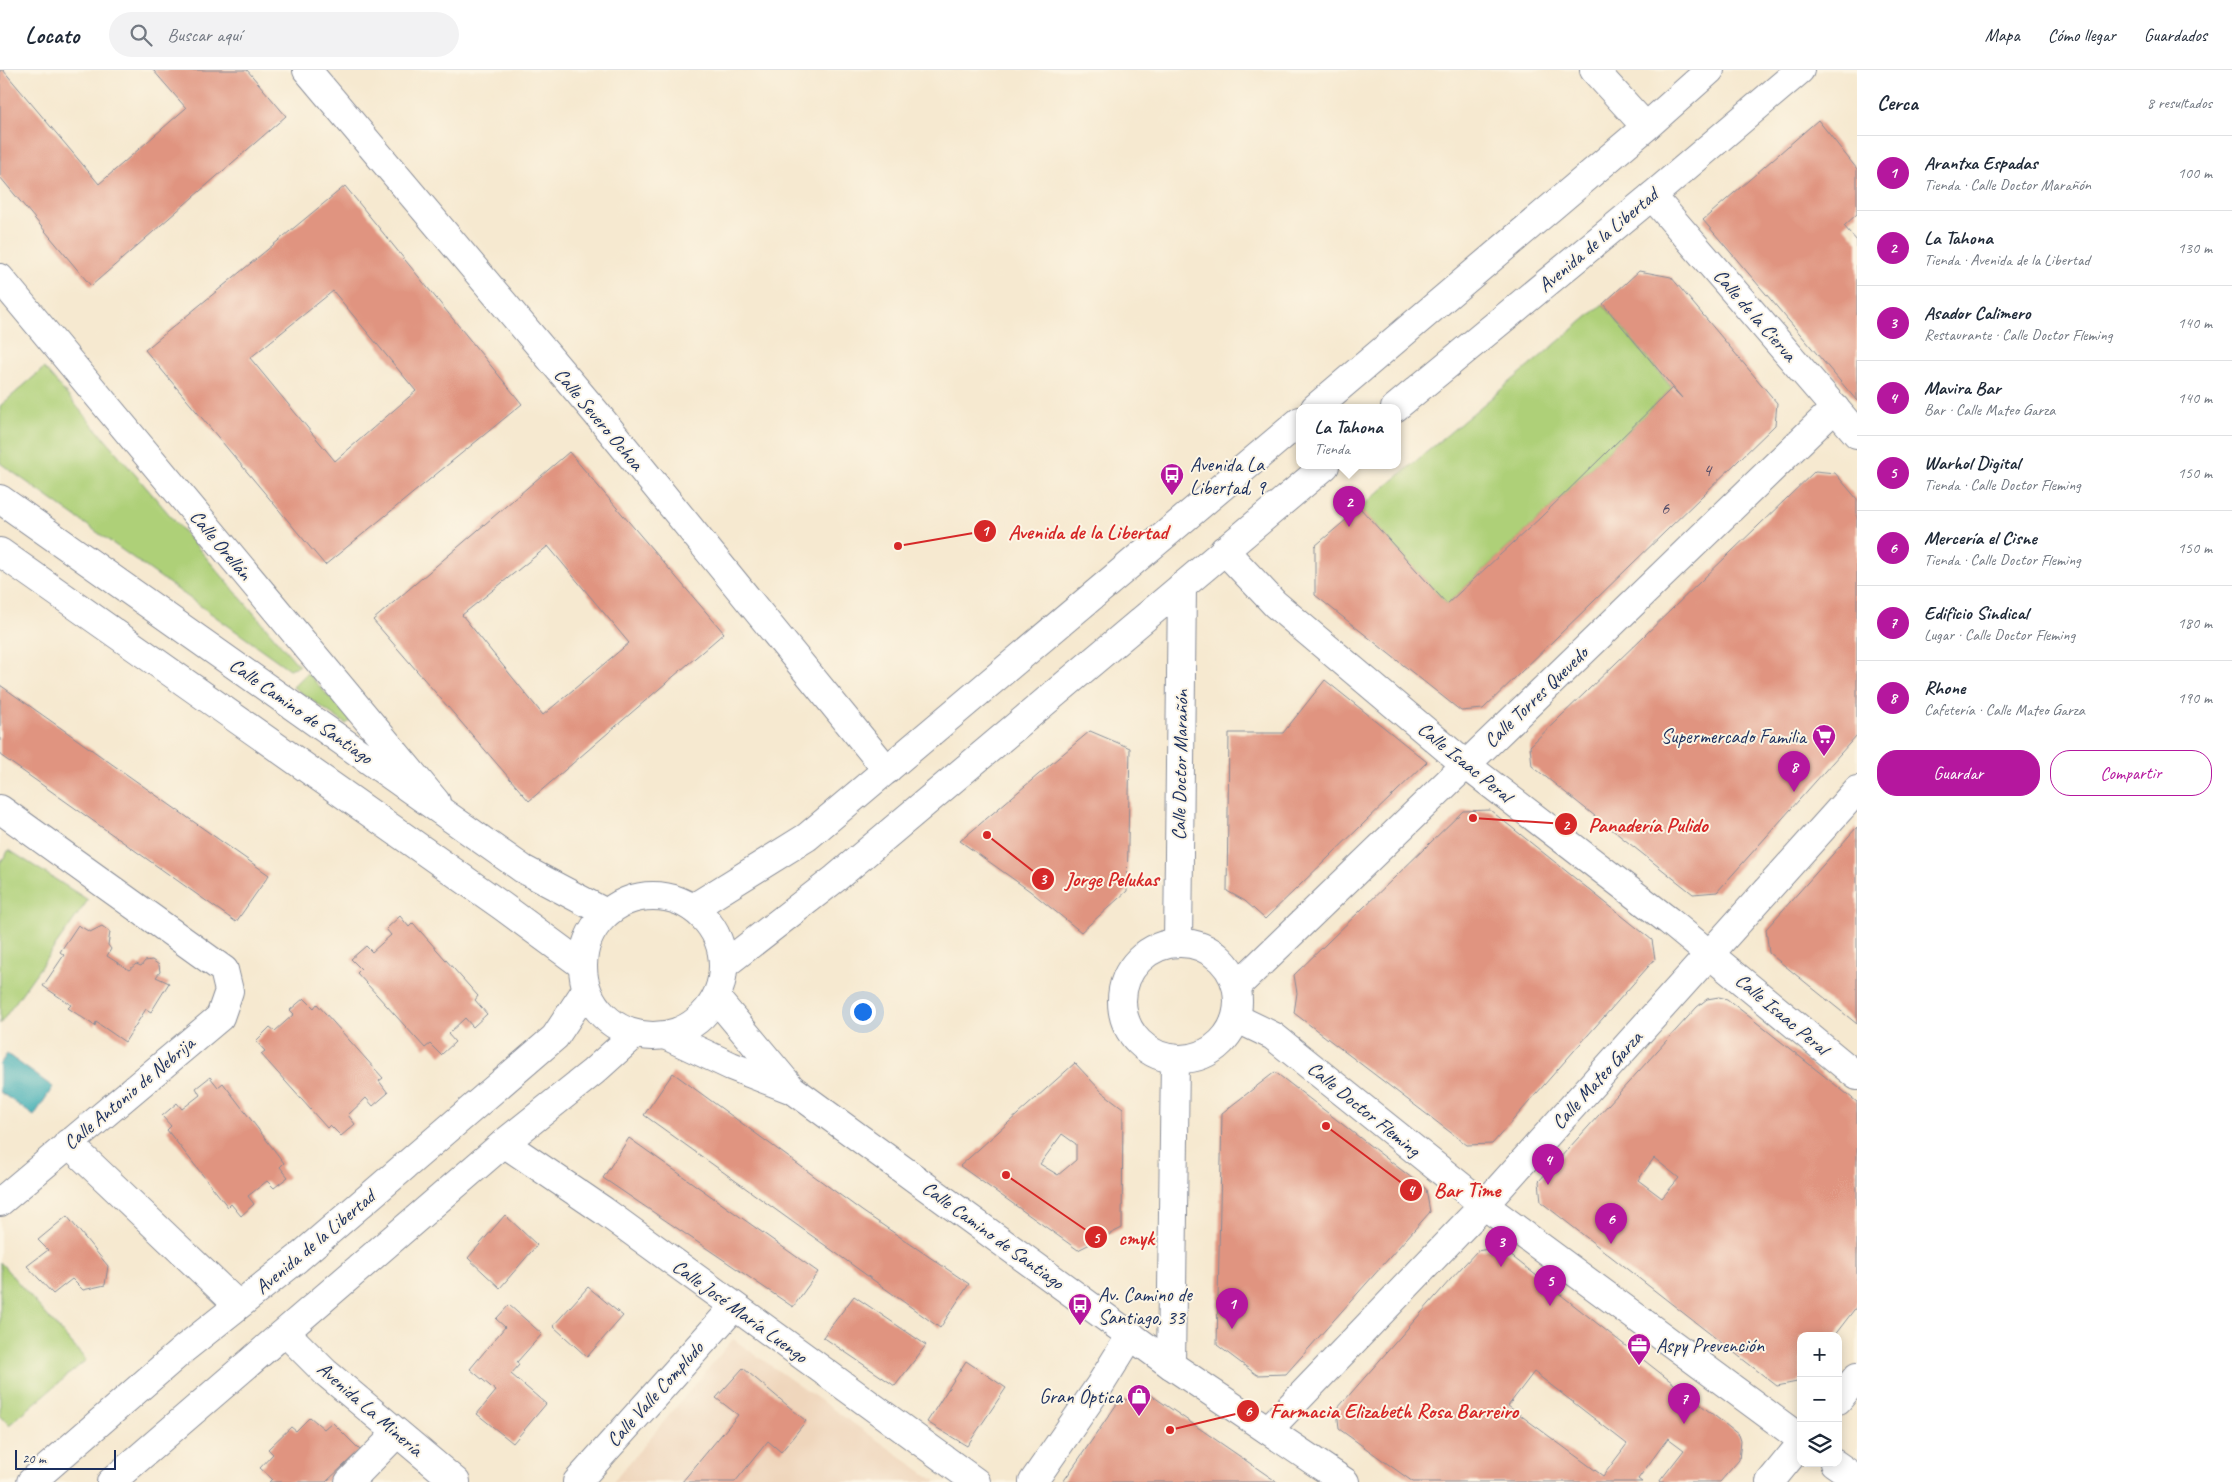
<!DOCTYPE html>
<html lang="es">
<head>
<meta charset="utf-8">
<style>
  body { margin:0; font-family:Caveat,sans-serif; background:#f2f2f3; color:#1f2937 }
  .controls { position:absolute; right:15px; bottom:15px; display:grid; overflow:hidden; border-radius:10px; box-shadow:0 2px 12px #0003 }
  .controls button { width:45px; height:45px; display:grid; place-items:center; padding:0; border:0; border-bottom:1px solid #e0e1e3; background:#fff; color:#1f2937; font:25px sans-serif }
  .scale { position:absolute; left:15px; bottom:12px; width:101px; box-sizing:border-box; padding-left:5px; border:2px solid #1b2f5e; border-top:0; font-size:14px; line-height:18px; white-space:nowrap; color:#1b2f5e; -webkit-text-stroke:4px #fcf5e5; paint-order:stroke }
  .you { position:absolute; left:862px; top:941px; width:18px; height:18px; margin:-12px; border:4px solid #fff; border-radius:50%; background:#1a73e8; box-shadow:0 0 0 8px #1a73e833 }
  .badge { display:grid; place-items:center; width:32px; height:32px; border-radius:50%; background:#b5179e; color:#fff; font-size:16px; font-weight:700 }
  .pin { position:absolute; translate:-50% -41px; filter:drop-shadow(0 1px 2px #0008) }
  .pin::after { content:''; position:absolute; top:26px; width:18px; height:15px; background:inherit; clip-path:polygon(0 0,100% 0,50% 100%) }
  .popup { position:absolute; left:1296px; top:334px; width:105px; height:65px; box-sizing:border-box; display:grid; place-content:center; border-radius:10px; background:#fff; filter:drop-shadow(0 1px 4px #0005); font-size:16px; white-space:nowrap; color:#747a83 }
  .popup b { font-size:19px; color:#1f2937 }
  .popup::after { content:''; position:absolute; left:50%; top:100%; margin-left:-10px; border:10px solid transparent; border-top-color:#fff }
  .list { margin:0; padding:0; list-style:none }
  h2 { display:flex; justify-content:space-between; align-items:center; height:65px; margin:0; padding:0 20px; font-size:21px }
  h2 small { font-size:16px; font-weight:400; color:#747a83 }
  .list li { display:grid; grid-template-columns:32px 1fr auto; gap:15px; align-items:center; box-sizing:border-box; height:75px; padding:0 20px; border-top:1px solid #e0e1e3 }
  .list b { display:block; font-size:19px; white-space:nowrap }
  .list p { margin:0; font-size:16px; white-space:nowrap; color:#747a83 }
  .list em { font-size:16px; font-style:normal; color:#747a83 }
  .actions { display:flex; gap:10px; padding:15px 20px }
  .actions a { flex:1; padding:11px 0; border:1px solid #b5179e; border-radius:20px; text-align:center; font-size:18px; color:#b5179e }
  .actions .main { background:#b5179e; color:#fff }
  .icon { flex:none; width:28px; height:28px; fill:none; stroke:currentColor; stroke-width:2; stroke-linecap:round; stroke-linejoin:round }
  .map { position:relative; flex:none; width:1857px; height:1412px; overflow:hidden }
  header { display:flex; align-items:center; gap:30px; box-sizing:border-box; height:70px; padding:0 25px; background:#fff; border-bottom:1px solid #e0e1e3 }
  header strong { font-size:24px }
  nav { display:flex; gap:28px; margin-inline-start:auto; font-size:18px }
  .search { width:350px; height:45px; background:#f2f2f3; display:flex; align-items:center; gap:12px; box-sizing:border-box; padding:0 18px; border-radius:28px; color:#747a83; font-size:19px }
  main { display:flex }
  aside { flex:1; background:#fff }
  .map>svg:first-child { display:block }
</style>
</head>
<body>
<header>
<strong>Locato</strong>
<div class="search"><svg class="icon" aria-label="search" viewBox="0 0 24 24"><circle cx="10" cy="10" r="6"/><path d="M15 15l6 6"/></svg>Buscar aquí</div>
<nav><a>Mapa</a><a>Cómo llegar</a><a>Guardados</a></nav>
</header>
<main>
<div class="map">
<svg width="1857" height="1412" viewBox="0 0 1857 1412">
  <rect width="100%" height="100%" fill="#fcf5e5"/>
  <filter id="ink" filterUnits="userSpaceOnUse"><feTurbulence type="fractalNoise" baseFrequency=".02" numOctaves="2"/><feDisplacementMap in="SourceGraphic" scale="10" xChannelSelector="R" yChannelSelector="G"/><feConvolveMatrix kernelMatrix="1 2 1 2 8 2 1 2 1" color-interpolation-filters="sRGB"/></filter>
  <filter id="wash" filterUnits="userSpaceOnUse"><feTurbulence type="fractalNoise" baseFrequency=".0096" numOctaves="4" result="noise"/><feDisplacementMap in="SourceGraphic" scale="20" xChannelSelector="R" yChannelSelector="G"/><feGaussianBlur stdDeviation="1.12" result="paint"/><feColorMatrix in="noise" values="0 0 0 0 0 0 0 0 0 0 0 0 0 0 0 0 0 1.4 0 .05"/><feComposite in="paint" operator="in"/></filter>
  <g filter="url(#wash)">
    <rect width="100%" height="100%" fill="#f6e9d0"/>
    <polygon fill="#efd6bc" points="733,1269 937,1412 613,1412"/>
    <g fill="#aed078" stroke="#64806b">
      <polygon points="1603,234 1672,318 1540,448 1447,534 1360,438"/>
      <polygon points="44,298 299,596 289,599 0,393 0,336"/>
      <polygon points="307,603 351,650 346,654 293,617"/>
      <polygon points="9,780 88,830 0,954 0,793"/>
      <polygon points="0,1192 86,1290 9,1355 0,1345"/>
    </g>
    <polygon fill="#39abb2" stroke="#2a6d88" points="7,984 53,1017 34,1046 0,1022 0,994"/>
    <g id="blocks">
      <g fill="#e09480" fill-rule="evenodd">
        <polygon points="0,0 3,0 99,114 186,38 153,0 247,0 286,46 91,216 0,107"/>
        <polygon points="1818,50 1857,99 1857,144 1844,156 1857,171 1857,331 1703,150"/>
        <path d="M345,116L522,334L325,495L145,280ZM333,221L416,321L335,391L250,288Z"/>
        <polygon points="1639,201 1671,207 1777,333 1775,355 1483,639 1461,641 1315,525 1315,476 1360,438 1447,534 1540,448 1672,318 1682,328 1603,234"/>
        <path d="M569,382L724,563L529,731L373,550ZM548,476L629,573L543,645L462,545Z"/>
        <polygon points="1815,401 1835,403 1857,429 1857,665 1717,822 1693,824 1532,696 1530,676"/>
        <polygon points="1325,610 1427,692 1265,849 1245,831 1227,821 1229,663 1283,663"/>
        <polygon points="0,615 269,805 236,852 0,685"/>
        <polygon points="1090,661 1130,678 1127,821 1081,862 1030,821 960,771"/>
        <polygon points="1490,740 1652,870 1655,889 1492,1074 1467,1075 1294,943 1297,923 1294,905 1463,741"/>
        <polygon points="1857,757 1857,954 1769,883 1766,859"/>
        <polygon points="400,846 409,857 413,853 478,926 475,930 487,944 473,957 465,948 448,964 455,972 441,985 430,974 425,978 357,903 361,899 351,889 366,876 372,882 391,865 386,859"/>
        <polygon points="78,855 90,862 102,856 110,862 108,875 111,879 107,886 129,900 136,894 141,896 145,891 152,890 159,895 160,902 156,907 169,913 151,942 146,939 125,972 96,952 95,956 68,938 71,935 43,916 64,885 60,882"/>
        <path d="M1719,927L1727,929L1857,1032V1236L1834,1266H1801V1308L1797,1312L1777,1316L1541,1132L1539,1111L1697,937L1707,929ZM1654,1088L1679,1108L1662,1128L1638,1110Z"/>
        <polygon points="304,928 314,938 317,934 383,1008 379,1011 388,1023 373,1036 366,1028 348,1045 355,1054 341,1066 330,1055 327,1058 261,984 265,981 256,971 270,957 275,961 294,944 290,940"/>
        <path d="M1075,993L1102,1022L1123,1038L1122,1158L1078,1180L960,1096ZM1062,1064L1076,1074V1090L1058,1105L1040,1094Z"/>
        <polygon points="1275,1002 1426,1119 1430,1142 1286,1304 1257,1305 1217,1275 1222,1043"/>
        <polygon points="673,1003 862,1141 969,1214 940,1258 644,1045"/>
        <polygon points="210,1007 218,1017 223,1013 284,1093 280,1097 288,1107 274,1118 267,1111 248,1126 254,1134 241,1146 231,1134 228,1137 167,1060 171,1056 162,1046 177,1033 182,1039 200,1025 196,1018"/>
        <polygon points="629,1068 818,1202 793,1237 603,1108"/>
        <polygon points="505,1145 537,1175 500,1218 468,1188"/>
        <polygon points="67,1146 108,1196 105,1215 83,1220 72,1209 53,1224 27,1196 48,1180 38,1170"/>
        <path d="M1500,1177L1739,1365L1741,1371L1739,1390L1720,1412H1659L1684,1380L1668,1368L1638,1409L1642,1412H1413L1339,1359L1337,1339L1450,1210L1477,1181ZM1534,1302L1627,1374L1603,1406L1508,1336Z"/>
        <polygon points="588,1217 623,1246 587,1287 553,1256"/>
        <polygon points="854,1226 926,1275 895,1316 823,1267"/>
        <polygon points="509,1235 542,1264 517,1292 519,1295 511,1304 546,1334 513,1373 477,1344 496,1321 470,1299 505,1257 496,1249"/>
        <polygon points="966,1291 1006,1318 967,1376 927,1352"/>
        <polygon points="743,1298 806,1351 781,1382 768,1371 735,1412 682,1412 738,1345 716,1328"/>
        <polygon points="1151,1325 1277,1412 1063,1412 1119,1331"/>
        <polygon points="310,1347 324,1359 332,1352 360,1380 326,1412 269,1412 272,1409 260,1398 273,1384 268,1379 291,1357 296,1361"/>
      </g>
    </g>
  </g>
  <g filter="url(#ink)">
    <use href="#blocks" fill-opacity="0" stroke="#888c97" stroke-width="1"/>
    <g fill="none" stroke-linecap="round" stroke-linejoin="round">
      <g stroke="#888c97" stroke-width="30">
        <g id="street">
          <polyline points="307,0 597,344 887,700"/>
          <polyline points="1594,0 1646,57"/>
          <polyline points="1652,126 1857,364"/>
          <polyline points="0,208 436,732"/>
          <polyline points="1224,480 1275,534 1466,695 1669,851 1857,1006"/>
          <polyline points="0,739 224,900 229,921 220,947 0,1132"/>
          <circle cx="1180" cy="931" r="58"/>
          <polyline points="1178,873 1182,516"/>
          <polyline points="1237,916 1835,338"/>
          <polyline points="1236,948 1273,966 1484,1135 1801,1369"/>
          <polyline points="68,1073 238,1235"/>
          <polyline points="504,1073 604,1141 976,1412"/>
          <polyline points="286,1263 325,1302 456,1412"/>
          <polyline points="1171,1295 1175,990"/>
          <polyline points="1268,1360 1484,1135 1857,720"/>
          <polyline points="1834,1393 1857,1409"/>
          <polyline points="349,1412 397,1363"/>
          <polyline points="577,1412 734,1237"/>
          <polyline points="1033,1412 1100,1315 1131,1265"/>
        </g>
      </g>
      <g stroke="#888c97" stroke-width="30">
        <g id="secondary">
          <polyline points="1315,338 1646,57 1710,0"/>
          <polyline points="1395,338 1652,126 1800,0"/>
          <polyline points="0,429 523,799 606,843"/>
          <polyline points="0,482 502,836 582,895"/>
          <circle cx="653" cy="896" r="70"/>
          <polyline points="693,838 807,767 1300,351"/>
          <polyline points="724,895 836,808 1325,396"/>
          <polyline points="716,928 792,1019 1171,1295 1345,1412"/>
          <polyline points="667,966 731,996 790,1019"/>
          <polyline points="1838,1330 1857,1307"/>
          <polyline points="31,1412 185,1278 297,1189 555,967 586,920"/>
          <polyline points="111,1412 504,1073 593,1002 634,965"/>
          <polyline points="1770,1412 1801,1374"/>
        </g>
      </g>
      <use href="#street" stroke="#fff" stroke-width="28"/>
      <use href="#secondary" stroke="#fff" stroke-width="28"/>
    </g>
  </g>
  <defs>
    <g id="bus-pin" transform="scale(1.25)"><path d="M0 17L-7.5 6A9.5 9.5 0 1 1 7.5 6Z" fill="#b5179e" stroke="#fcf5e5"/><path d="M-5-6H5V4H4V6H2V4H-2V6H-4V4H-5ZM-3.5-4V0h7V-4ZM-3.5 1.2v1.5H-2V1.2ZM2 1.2v1.5H3.5V1.2Z" fill="#fff"/></g>
    <g id="supermarket-pin" transform="scale(1.25)"><path d="M0 17L-7.5 6A9.5 9.5 0 1 1 7.5 6Z" fill="#b5179e" stroke="#fcf5e5"/><path d="M-6-5.5h2.5l.6 2H6L4.5 2H-2.5L-4.4-4H-6ZM-1.5 3.2a1.3 1.3 0 1 0 .1 0ZM3 3.2a1.3 1.3 0 1 0 .1 0Z" fill="#fff"/></g>
    <g id="office-pin" transform="scale(1.25)"><path d="M0 17L-7.5 6A9.5 9.5 0 1 1 7.5 6Z" fill="#b5179e" stroke="#fcf5e5"/><path d="M-6-3h4V-5.5h4V-3h4V5H-6ZM-1-4.5V-3h2v-1.5ZM-6 0V1H6V0Z" fill="#fff"/></g>
    <g id="shop-pin" transform="scale(1.25)"><path d="M0 17L-7.5 6A9.5 9.5 0 1 1 7.5 6Z" fill="#b5179e" stroke="#fcf5e5"/><path d="M-5-2.5h2.3a2.7 3.5 0 0 1 5.4 0H5L5.5 6h-11ZM-1.5-2.5h3a1.5 2.3 0 0 0-3 0Z" fill="#fff"/></g>
  </defs>
  <g fill-rule="evenodd">
    <use href="#bus-pin" x="1172" y="405"/>
    <use href="#supermarket-pin" x="1824" y="666"/>
    <use href="#bus-pin" x="1080" y="1235"/>
    <use href="#office-pin" x="1639" y="1275"/>
    <use href="#shop-pin" x="1139" y="1326"/>
  </g>
  <g text-anchor="middle" dominant-baseline="central" stroke-width="4" stroke-linejoin="round" paint-order="stroke">
    <g font-size="18" fill="#4c4866">
      <text x="1707" y="400">4</text>
      <text x="1665" y="438">6</text>
    </g>
    <g font-size="20" fill="#1b2f5e" stroke="#fcf5e5">
      <text transform="translate(1598 170) rotate(-40)">Avenida de la Libertad</text>
      <text transform="translate(1755 245) rotate(49)">Calle de la Cierva</text>
      <text transform="translate(599 349) rotate(50)">Calle Severo Ochoa</text>
      <text transform="translate(221 475) rotate(50)">Calle Orellán</text>
      <text transform="translate(1536 627) rotate(-44)">Calle Torres Quevedo</text>
      <text transform="translate(301 641) rotate(35)">Calle Camino de Santiago</text>
      <text transform="translate(1465 692) rotate(39)">Calle Isaac Peral</text>
      <text transform="translate(1180 695) rotate(-89)">Calle Doctor Marañón</text>
      <text transform="translate(1782 944) rotate(40)">Calle Isaac Peral</text>
      <text transform="translate(1597 1010) rotate(-48)">Calle Mateo Garza</text>
      <text transform="translate(129 1023) rotate(-40)">Calle Antonio de Nebrija</text>
      <text transform="translate(1364 1039) rotate(39)">Calle Doctor Fleming</text>
      <text transform="translate(993 1165) rotate(36)">Calle Camino de Santiago</text>
      <text transform="translate(315 1172) rotate(-40)">Avenida de la Libertad</text>
      <text transform="translate(740 1241) rotate(36)">Calle José María Luengo</text>
      <text transform="translate(655 1324) rotate(-48)">Calle Valle Compludo</text>
      <text transform="translate(370 1339) rotate(41)">Avenida La Minería</text>
    </g>
    <g font-size="20" fill="#1b2f5e" stroke="#fcf5e5" text-anchor="start">
      <text x="1190" y="394">Avenida La<tspan x="1190" dy="23">Libertad, 9</tspan></text>
      <text x="1806" y="666" text-anchor="end">Supermercado Familia</text>
      <text x="1098" y="1224">Av. Camino de<tspan x="1098" dy="23">Santiago, 33</tspan></text>
      <text x="1656" y="1275">Aspy Prevención</text>
      <text x="1122" y="1326" text-anchor="end">Gran Óptica</text>
    </g>
  </g>
  <path fill="none" stroke="#d62828" stroke-width="2" d="M898 476L985 461M1473 748L1566 754M987 765L1043 809M1326 1056L1411 1120M1006 1105L1096 1167M1170 1360L1248 1341"/>
  <g fill="#d62828" stroke="#fcf5e5" stroke-width="2">
    <circle cx="898" cy="476" r="5"/>
    <circle cx="1473" cy="748" r="5"/>
    <circle cx="987" cy="765" r="5"/>
    <circle cx="1326" cy="1056" r="5"/>
    <circle cx="1006" cy="1105" r="5"/>
    <circle cx="1170" cy="1360" r="5"/>
    <circle cx="985" cy="461" r="12"/>
    <circle cx="1566" cy="754" r="12"/>
    <circle cx="1043" cy="809" r="12"/>
    <circle cx="1411" cy="1120" r="12"/>
    <circle cx="1096" cy="1167" r="12"/>
    <circle cx="1248" cy="1341" r="12"/>
  </g>
  <g font-size="15" text-anchor="middle" font-weight="bold" fill="#fff">
    <text x="985" y="466">1</text>
    <text x="1566" y="760">2</text>
    <text x="1043" y="814">3</text>
    <text x="1411" y="1125">4</text>
    <text x="1096" y="1173">5</text>
    <text x="1248" y="1346">6</text>
  </g>
  <g font-size="21" text-anchor="middle" font-weight="bold" fill="#d62828" stroke="#fcf5e5" stroke-width="4" stroke-linejoin="round" paint-order="stroke">
    <text x="1088" y="469">Avenida de la Libertad</text>
    <text x="1648" y="762">Panadería Pulido</text>
    <text x="1112" y="816">Jorge Pelukas</text>
    <text x="1467" y="1127">Bar Time</text>
    <text x="1136" y="1175">cmyk</text>
    <text x="1394" y="1348">Farmacia Elizabeth Rosa Barreiro</text>
  </g>
</svg>
<div class="controls">
<button>+</button>
<button>−</button>
<button><svg class="icon" aria-label="layers" viewBox="0 0 24 24"><path d="M12 4l9 5-9 5-9-5zM3 14l9 5 9-5"/></svg></button>
</div>
<div class="scale">20 m</div>
<div class="you"></div>
<div class="pin badge" style="left:1232px;top:1259px">1</div>
<div class="pin badge" style="left:1349px;top:457px">2</div>
<div class="popup"><b>La Tahona</b>Tienda</div>
<div class="pin badge" style="left:1501px;top:1197px">3</div>
<div class="pin badge" style="left:1548px;top:1115px">4</div>
<div class="pin badge" style="left:1550px;top:1236px">5</div>
<div class="pin badge" style="left:1611px;top:1174px">6</div>
<div class="pin badge" style="left:1684px;top:1354px">7</div>
<div class="pin badge" style="left:1794px;top:722px">8</div>
</div>
<aside>
<h2>Cerca<small>8 resultados</small></h2>
<ul class="list">
<li><span class="badge">1</span><div><b>Arantxa Espadas</b><p>Tienda · Calle Doctor Marañón</p></div><em>100 m</em></li>
<li><span class="badge">2</span><div><b>La Tahona</b><p>Tienda · Avenida de la Libertad</p></div><em>130 m</em></li>
<li><span class="badge">3</span><div><b>Asador Calimero</b><p>Restaurante · Calle Doctor Fleming</p></div><em>140 m</em></li>
<li><span class="badge">4</span><div><b>Mavira Bar</b><p>Bar · Calle Mateo Garza</p></div><em>140 m</em></li>
<li><span class="badge">5</span><div><b>Warhol Digital</b><p>Tienda · Calle Doctor Fleming</p></div><em>150 m</em></li>
<li><span class="badge">6</span><div><b>Mercería el Cisne</b><p>Tienda · Calle Doctor Fleming</p></div><em>150 m</em></li>
<li><span class="badge">7</span><div><b>Edificio Sindical</b><p>Lugar · Calle Doctor Fleming</p></div><em>180 m</em></li>
<li><span class="badge">8</span><div><b>Rhone</b><p>Cafetería · Calle Mateo Garza</p></div><em>190 m</em></li>
</ul>
<div class="actions"><a class="main">Guardar</a><a>Compartir</a></div>
</aside>
</main>
</body>
</html>
